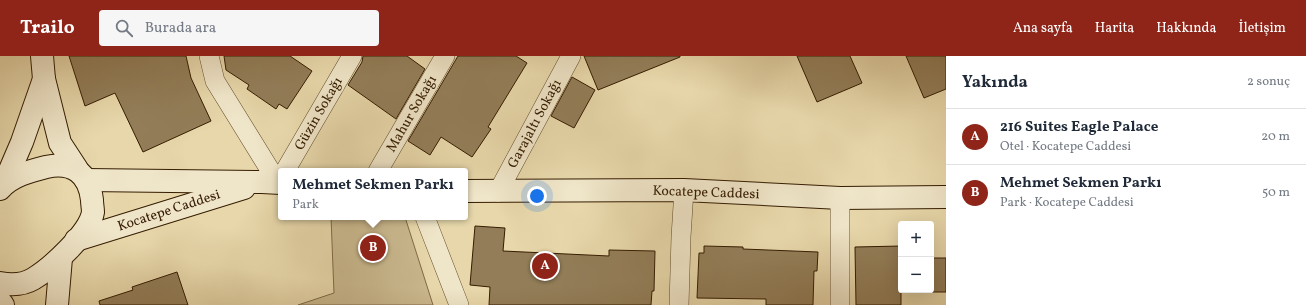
<!DOCTYPE html>
<html lang="tr">
<head>
<meta charset="utf-8">
<style>
  body { margin:0; font-family:Vollkorn,serif; background:#f6f6f7; color:#1f2937 }
  .controls { position:absolute; right:12px; bottom:12px; display:grid; overflow:hidden; border-radius:4px; box-shadow:0 4px 16px #0002 }
  .controls button { width:36px; height:36px; display:grid; place-items:center; padding:0; border:0; border-bottom:1px solid #e0e1e3; background:#fff; color:#1f2937; font:20px sans-serif }
  .you { position:absolute; left:537px; top:140px; width:14px; height:14px; margin:-10px; border:3px solid #fff; border-radius:50%; background:#1a73e8; box-shadow:0 0 0 6px #1a73e833 }
  .badge { display:grid; place-items:center; width:26px; height:26px; border-radius:50%; background:#8f2418; color:#fff; font-size:13px; font-weight:700 }
  .pin { position:absolute; translate:-50% -50%; border:2px solid #fff; box-shadow:0 1px 4px #0006 }
  .popup { position:absolute; left:278px; top:112px; width:190px; height:52px; box-sizing:border-box; display:grid; place-content:center; border-radius:4px; background:#fff; filter:drop-shadow(0 1px 3px #0005); font-size:13px; white-space:nowrap; color:#747a83 }
  .popup b { font-size:15px; color:#1f2937 }
  .popup::after { content:''; position:absolute; left:50%; top:100%; margin-left:-8px; border:8px solid transparent; border-top-color:#fff }
  .list { margin:0; padding:0; list-style:none }
  h2 { display:flex; justify-content:space-between; align-items:center; height:52px; margin:0; padding:0 16px; font-size:17px }
  h2 small { font-size:13px; font-weight:400; color:#747a83 }
  .list li { display:grid; grid-template-columns:26px 1fr auto; gap:12px; align-items:center; box-sizing:border-box; height:56px; padding:0 16px; border-top:1px solid #e0e1e3 }
  .list b { display:block; font-size:15px; white-space:nowrap }
  .list p { margin:0; font-size:13px; white-space:nowrap; color:#747a83 }
  .list em { font-size:13px; font-style:normal; color:#747a83 }
  .icon { flex:none; width:22px; height:22px; fill:none; stroke:currentColor; stroke-width:2; stroke-linecap:round; stroke-linejoin:round }
  .map { position:relative; flex:none; width:946px; height:249px; overflow:hidden }
  header { display:flex; align-items:center; gap:24px; box-sizing:border-box; height:56px; padding:0 20px; background:#8f2418; color:#fff }
  header strong { font-size:19px }
  nav { display:flex; gap:22px; margin-inline-start:auto; font-size:14px }
  .search { width:280px; height:36px; background:#f6f6f7; display:flex; align-items:center; gap:10px; box-sizing:border-box; padding:0 14px; border-radius:4px; color:#747a83; font-size:15px }
  main { display:flex }
  aside { flex:1; background:#fff }
  .map>svg:first-child { display:block }
</style>
</head>
<body>
<header>
<strong>Trailo</strong>
<div class="search"><svg class="icon" aria-label="search" viewBox="0 0 24 24"><circle cx="10" cy="10" r="6"/><path d="M15 15l6 6"/></svg>Burada ara</div>
<nav><a>Ana sayfa</a><a>Harita</a><a>Hakkında</a><a>İletişim</a></nav>
</header>
<main>
<div class="map">
<svg width="946" height="249" viewBox="0 0 946 249">
  <rect width="100%" height="100%" fill="#e7d7aa"/>
  <filter id="stains"><feTurbulence type="fractalNoise" baseFrequency=".005" numOctaves="4"/><feColorMatrix values="0 0 0 0 .2 0 0 0 0 .09 0 0 0 0 .02 0 0 0 .5 -.17"/></filter>
  <radialGradient id="worn" r=".72"><stop offset=".6" stop-color="#630" stop-opacity="0"/><stop offset="1" stop-color="#630" stop-opacity=".3"/></radialGradient>
  <polygon fill="#c9b78d" stroke="#7f6a46" points="331,161 405,161 433,249 298,249 334,237"/>
  <g fill="#927d58" stroke="#351c00">
    <polygon points="69,0 186,0 191,22 211,65 143,96 115,37 85,50"/>
    <polygon points="224,0 290,0 312,15 287,53 279,48 276,53 247,33 249,29 226,14"/>
    <polygon points="363,0 407,0 425,13 396,63 348,29 362,6"/>
    <polygon points="458,0 516,0 527,7 488,71 491,73 472,101 441,81 430,99 408,85"/>
    <polygon points="584,0 680,0 680,1 598,34"/>
    <polygon points="797,0 850,0 862,27 817,46"/>
    <polygon points="906,0 946,0 946,33 924,42"/>
    <polygon points="572,21 595,34 574,72 551,60"/>
    <polygon points="475,170 505,172 503,195 609,200 609,194 655,195 654,235 652,235 651,249 489,249 490,231 470,229"/>
    <polygon points="704,190 743,191 743,193 818,196 817,215 814,215 813,249 766,249 766,243 697,242 699,197 704,197"/>
    <polygon points="901,190 901,234 931,234 931,202 946,202 946,236 901,236 901,249 856,249 855,191"/>
    <polygon points="177,216 188,249 100,249 99,245 133,234 132,231"/>
  </g>
  <g fill="none" stroke-linecap="round" stroke-linejoin="round">
    <g stroke="#624b2a" stroke-width="20">
      <g id="street">
        <polyline points="209,0 215,25 278,127 281,123"/>
        <polyline points="285,115 352,0"/>
        <polyline points="378,115 445,0"/>
        <polyline points="498,136 571,0"/>
        <polyline points="425,161 459,249"/>
        <polyline points="679,249 681,181 684,134"/>
        <polyline points="840,249 840,142"/>
      </g>
    </g>
    <g stroke="#351c00" stroke-width="24">
      <g id="secondary">
        <polyline points="42,0 44,23 60,87 77,113"/>
        <polyline points="86,124 262,126 281,127"/>
        <polyline points="4,128 22,86 44,23"/>
        <path d="M0,133C11,120 30,115 46,111C72,105 89,117 92,144C92,148 93,153 93,156C90,177 50,213 33,223C23,229 11,229 0,227"/>
        <polyline points="465,135 684,134 840,142 946,141"/>
        <polyline points="76,184 244,132"/>
        <polyline points="0,245 3,249"/>
        <polyline points="57,249 61,202"/>
      </g>
    </g>
    <use href="#street" stroke="#efe5c8" stroke-width="19"/>
    <use href="#secondary" stroke="#efe5c8" stroke-width="22"/>
  </g>
  <g text-anchor="middle" dominant-baseline="central" stroke-width="4" stroke-linejoin="round" paint-order="stroke">
    <g font-size="14" fill="#351c00" stroke="#efe5c8">
      <text transform="translate(319 58) rotate(-60)">Güzin Sokağı</text>
      <text transform="translate(412 58) rotate(-60)">Mahur Sokağı</text>
      <text transform="translate(535 68) rotate(-62)">Garajaltı Sokağı</text>
      <text transform="translate(706 137) rotate(2)">Kocatepe Caddesi</text>
      <text transform="translate(169 155) rotate(-18)">Kocatepe Caddesi</text>
    </g>
  </g>
  <rect width="100%" height="100%" filter="url(#stains)"/>
  <rect width="100%" height="100%" fill="url(#worn)"/>
</svg>
<div class="controls">
<button>+</button>
<button>−</button>
</div>
<div class="you"></div>
<div class="pin badge" style="left:545px;top:210px">A</div>
<div class="pin badge" style="left:373px;top:192px">B</div>
<div class="popup"><b>Mehmet Sekmen Parkı</b>Park</div>
</div>
<aside>
<h2>Yakında<small>2 sonuç</small></h2>
<ul class="list">
<li><span class="badge">A</span><div><b>216 Suites Eagle Palace</b><p>Otel · Kocatepe Caddesi</p></div><em>20 m</em></li>
<li><span class="badge">B</span><div><b>Mehmet Sekmen Parkı</b><p>Park · Kocatepe Caddesi</p></div><em>50 m</em></li>
</ul>
</aside>
</main>
</body>
</html>
